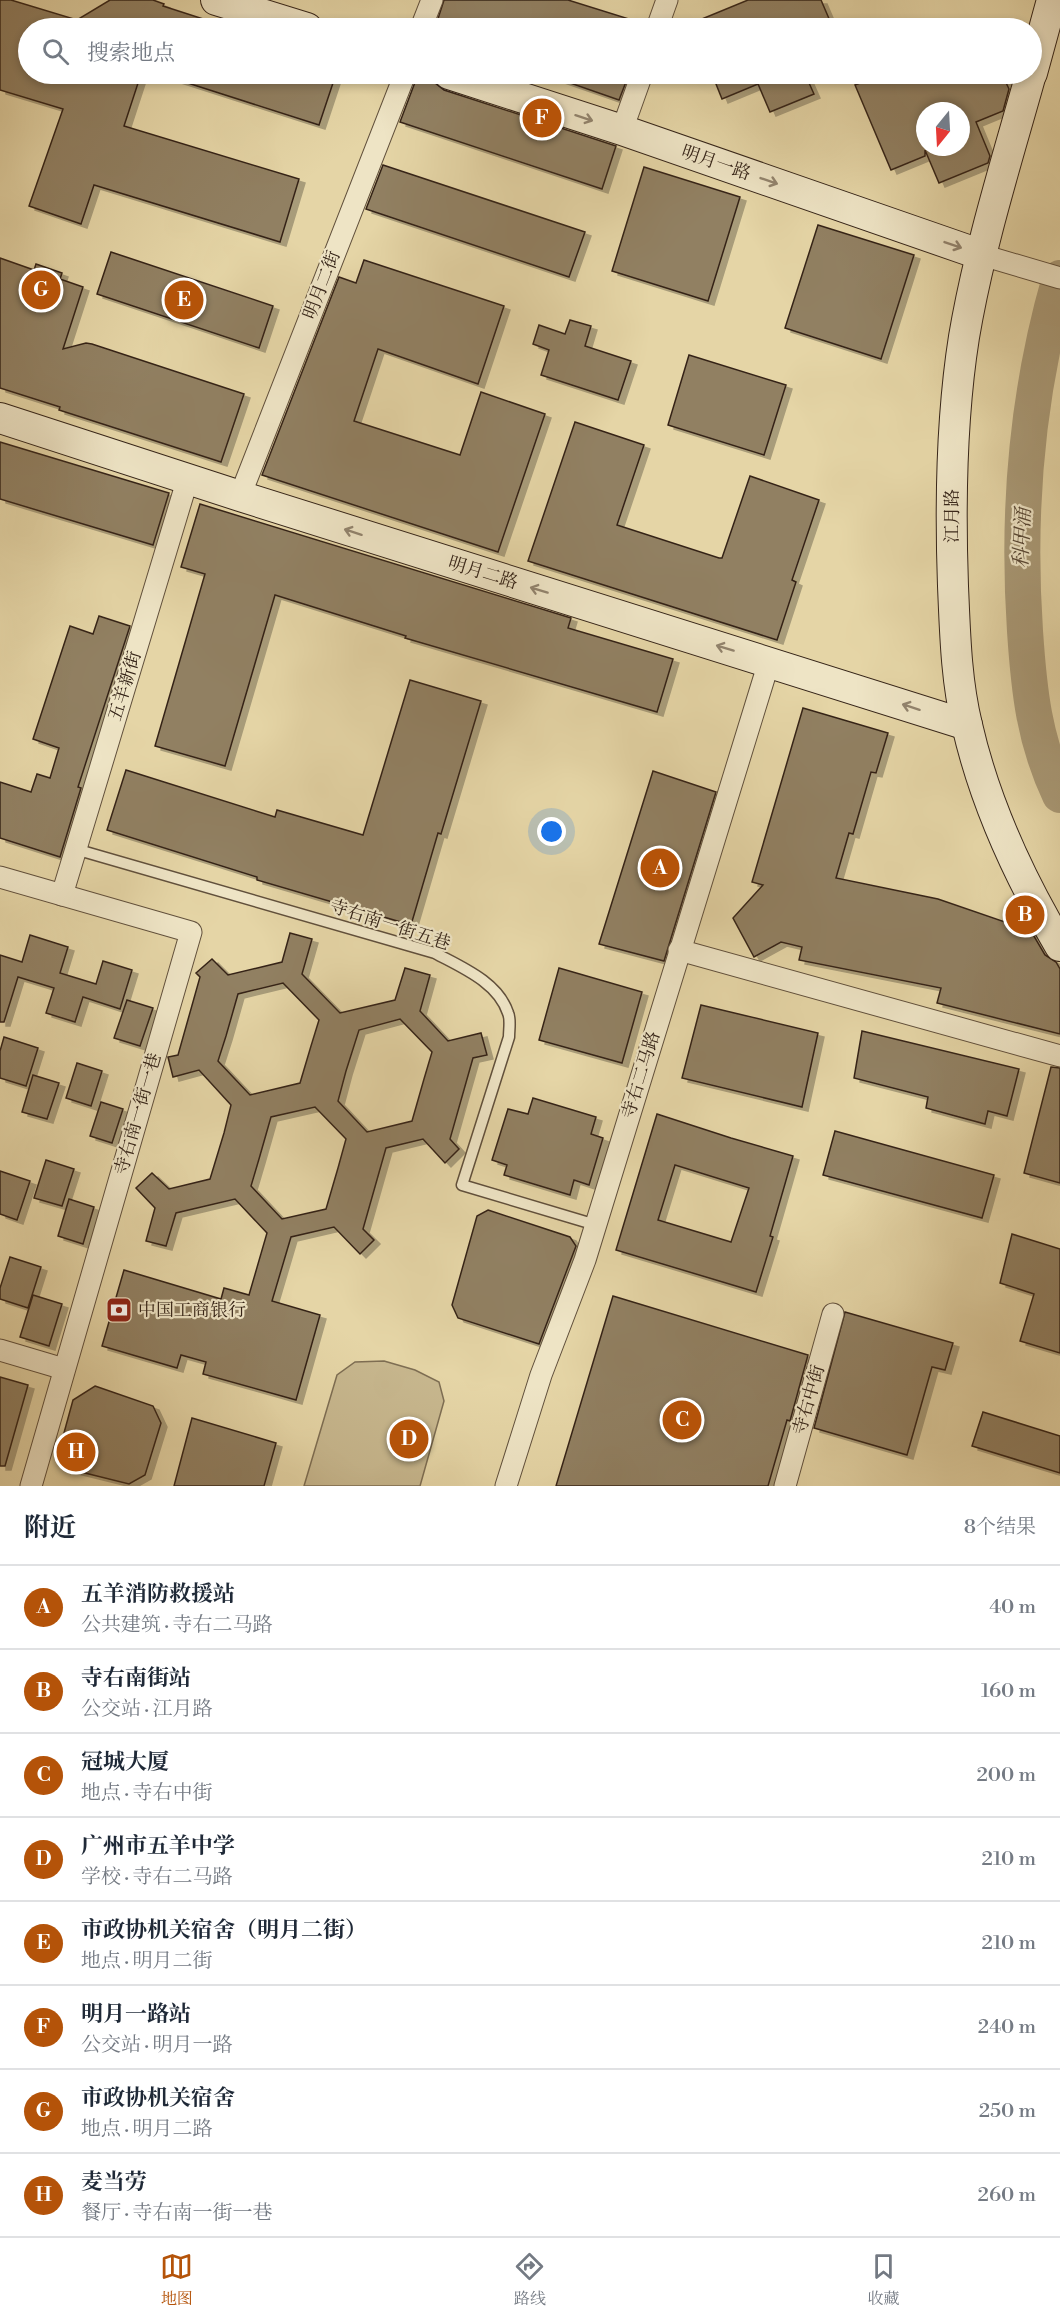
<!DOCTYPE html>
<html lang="zh">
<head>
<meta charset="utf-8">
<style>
  body { margin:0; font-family:"Libre Bodoni","Noto Serif SC",serif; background:#f2f2f3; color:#1f2937 }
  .compass { position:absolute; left:916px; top:102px; width:54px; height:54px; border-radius:50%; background:#fff; box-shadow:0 3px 9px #0003; rotate:198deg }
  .you { position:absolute; left:552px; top:832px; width:21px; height:21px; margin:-15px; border:4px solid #fff; border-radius:50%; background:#1a73e8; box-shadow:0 0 0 9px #1a73e833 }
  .badge { display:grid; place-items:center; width:39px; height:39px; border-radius:50%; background:#b45309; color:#fff; font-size:20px; font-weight:700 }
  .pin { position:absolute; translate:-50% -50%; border:3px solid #fff; box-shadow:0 2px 6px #0006 }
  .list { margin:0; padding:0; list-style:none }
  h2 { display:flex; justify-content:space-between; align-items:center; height:78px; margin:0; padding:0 24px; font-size:26px }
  h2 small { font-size:20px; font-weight:400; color:#747a83 }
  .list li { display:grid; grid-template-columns:39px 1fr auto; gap:18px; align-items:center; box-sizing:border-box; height:84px; padding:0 24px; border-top:2px solid #e0e1e3 }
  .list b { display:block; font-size:22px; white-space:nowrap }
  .list p { margin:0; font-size:20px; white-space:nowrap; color:#747a83 }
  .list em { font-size:20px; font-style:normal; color:#747a83 }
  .icon { flex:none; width:33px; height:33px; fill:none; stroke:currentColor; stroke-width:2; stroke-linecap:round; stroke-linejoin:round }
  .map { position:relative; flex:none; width:1060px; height:1486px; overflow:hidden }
  .search { position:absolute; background:#fff; box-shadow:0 3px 9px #0003; left:18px; right:18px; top:18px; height:66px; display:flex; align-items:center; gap:15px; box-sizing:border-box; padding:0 21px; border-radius:33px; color:#747a83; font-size:22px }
  .sheet { height:750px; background:#fff }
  nav { display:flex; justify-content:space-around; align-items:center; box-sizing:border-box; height:84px; border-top:2px solid #e0e1e3; background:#fff; font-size:16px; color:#747a83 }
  nav a { display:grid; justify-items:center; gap:3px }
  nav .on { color:#b45309 }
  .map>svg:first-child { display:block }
</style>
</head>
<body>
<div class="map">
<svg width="1060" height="1486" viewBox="0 0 1060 1486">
  <defs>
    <filter id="shadow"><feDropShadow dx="6" dy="4" stdDeviation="0" flood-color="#0004"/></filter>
  </defs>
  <rect width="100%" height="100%" fill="#e5d5a6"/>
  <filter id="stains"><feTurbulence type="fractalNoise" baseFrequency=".00333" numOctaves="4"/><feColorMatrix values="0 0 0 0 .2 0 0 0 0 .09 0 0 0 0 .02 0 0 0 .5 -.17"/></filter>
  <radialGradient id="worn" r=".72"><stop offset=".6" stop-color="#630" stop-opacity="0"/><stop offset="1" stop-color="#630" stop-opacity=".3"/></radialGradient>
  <polygon fill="#c7b78e" stroke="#7e6e53" stroke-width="1.5" points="384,1361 415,1370 439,1382 444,1401 420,1486 304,1486 337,1375 355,1362"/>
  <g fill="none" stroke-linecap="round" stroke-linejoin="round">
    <path stroke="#a99976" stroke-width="36" d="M1060,278C1027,392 1017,513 1025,631C1029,691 1034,740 1060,795"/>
  </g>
  <g fill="#918062" stroke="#352418" stroke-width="1.5" fill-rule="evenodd" filter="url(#shadow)">
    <polygon points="0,0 11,0 77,20 110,0 153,0 164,4 163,6 222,25 222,28 28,28 28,74 141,74 124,126 299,179 280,242 94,185 81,224 29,206 63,109 0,90"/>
    <polygon points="444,0 568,0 645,24 645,28 435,28"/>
    <polygon points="748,0 821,0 833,28 680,28"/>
    <polygon points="170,74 336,74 319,125 169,77"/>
    <polygon points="550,74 629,74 619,100 550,76"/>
    <polygon points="712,74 805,74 814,94 770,112 758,84 722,99"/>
    <path d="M883,74H1002L1009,89L1003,111L976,122L990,156L988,163L939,183L925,150V156L891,170L855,85ZM925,111H961V147H925Z"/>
    <polygon points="417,77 435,83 444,90 616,146 602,189 400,122"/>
    <polygon points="383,165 585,232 569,277 366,209"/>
    <polygon points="644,167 740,197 708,301 612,271"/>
    <polygon points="818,225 914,255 881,359 785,328"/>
    <polygon points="111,252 273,306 259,348 97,294"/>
    <polygon points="0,258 34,270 36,264 62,273 60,279 83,287 63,349 86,343 92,344 244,394 221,462 59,410 60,407 0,388"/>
    <polygon points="364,260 504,306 478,384 378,349 354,421 460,455 481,392 545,414 498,552 262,475 339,277 356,283"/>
    <polygon points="570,320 591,326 585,346 631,361 618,400 541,375 549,350 533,344 539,325 565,334"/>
    <polygon points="689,355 786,385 764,455 668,425"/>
    <polygon points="575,422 644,445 617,525 719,558 722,558 750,476 819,500 792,580 796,582 777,640 528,561"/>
    <polygon points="0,442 169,493 153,545 0,499"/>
    <polygon points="200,504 571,618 568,628 673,659 657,712 405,638 406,636 275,595 225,766 155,746 205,574 181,567"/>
    <polygon points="99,616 130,626 78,787 81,788 60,857 0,838 0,782 31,792 37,774 50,778 59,748 33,739 70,626 93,634"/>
    <polygon points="410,680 481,701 441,834 438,833 411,925 257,880 257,877 107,830 126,770 275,817 277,810 363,835"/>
    <polygon points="803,708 888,733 876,773 871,772 853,834 849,833 836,878 938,899 1031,931 1045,955 1056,962 1060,969 1060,1034 937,1003 941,988 799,960 802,947 781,942 754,957 733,918 763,885 752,882"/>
    <polygon points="653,771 716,792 664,961 599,944"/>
    <path d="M290,933L312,939L302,974L340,1013L395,1000L405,968L430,975L420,1011L448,1041L481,1033L487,1055L473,1058L450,1139L459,1149L445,1163L423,1139L386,1148L363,1229L374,1240L360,1254L334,1227L291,1237L272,1301L320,1315L296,1400L203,1374L206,1362L181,1355L177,1368L102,1346L124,1270L221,1299L224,1288L249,1295L267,1233L235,1199L176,1213L166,1246L146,1241L155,1208L136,1188L152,1173L169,1189L210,1179L224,1133L231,1105L199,1070L173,1077L168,1057L178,1055L200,977L196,973L212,959L228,975L282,962ZM283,983L319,1020L311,1046L300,1083L250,1095L218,1061L226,1036L238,994ZM400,1019L432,1052L424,1079L412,1121L367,1132L338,1101L346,1071L359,1030ZM315,1107L346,1139L338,1168L326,1209L282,1219L251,1186L259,1159L271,1117Z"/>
    <polygon points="30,935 68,947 60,973 96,984 103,961 132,970 120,1009 83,997 75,1022 46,1013 54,988 18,977 4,1022 0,1022 0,955 22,962"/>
    <polygon points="559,968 642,992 622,1063 539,1040"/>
    <polygon points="127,1000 153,1008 140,1046 114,1038"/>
    <polygon points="701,1005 818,1033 802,1107 682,1078"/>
    <polygon points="862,1031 1019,1069 1007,1116 988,1111 985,1124 926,1108 928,1097 854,1078"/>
    <polygon points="4,1037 38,1048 26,1086 0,1078 0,1051"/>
    <polygon points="77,1063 102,1071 91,1106 66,1098"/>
    <polygon points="1051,1067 1060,1068 1060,1183 1024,1173"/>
    <polygon points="33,1075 59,1083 47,1119 22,1112"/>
    <polygon points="533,1098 596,1117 591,1134 603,1138 589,1185 574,1180 570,1195 504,1175 507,1165 492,1160 508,1109 528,1114"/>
    <polygon points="101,1102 123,1109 112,1143 90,1136"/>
    <path d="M657,1114L731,1138L793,1156L770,1236L773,1237L756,1292L616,1250ZM675,1165L749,1188L731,1242L658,1220Z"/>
    <polygon points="835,1131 994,1175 982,1218 823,1175"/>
    <polygon points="46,1160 74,1169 62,1206 34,1198"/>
    <polygon points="0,1171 30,1181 17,1220 0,1214"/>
    <polygon points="69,1199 94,1207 83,1244 58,1236"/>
    <polygon points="488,1210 570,1237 576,1246 539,1344 458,1318 452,1305 477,1216"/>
    <polygon points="1012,1234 1060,1249 1060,1353 1020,1341 1034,1294 1000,1283"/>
    <polygon points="10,1257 41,1267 28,1308 0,1299 0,1288"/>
    <polygon points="33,1295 62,1304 49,1346 20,1337"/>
    <polygon points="613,1296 808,1355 790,1421 787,1420 768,1486 556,1486"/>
    <polygon points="845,1312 953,1343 945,1370 932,1367 907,1455 814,1428"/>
    <polygon points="0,1377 28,1385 5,1466 0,1466"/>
    <polygon points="95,1386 153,1406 161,1423 145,1475 129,1484 73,1470 59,1451 73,1400"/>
    <polygon points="983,1412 1060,1436 1060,1473 972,1446"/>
    <polygon points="192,1418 276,1443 264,1486 174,1486"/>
  </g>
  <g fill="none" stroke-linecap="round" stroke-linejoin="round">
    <g stroke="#61503c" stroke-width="13">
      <path id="lane" d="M75,849L435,953C461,967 498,982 508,1013C511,1019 509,1029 509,1037L462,1185L596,1225"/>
    </g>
    <g stroke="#61503c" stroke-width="23">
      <g id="street">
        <polyline points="421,28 432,0"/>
        <polyline points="657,28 667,0"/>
        <polyline points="622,130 642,74"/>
        <polyline points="982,255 1060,278"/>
        <polyline points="240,496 405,74"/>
        <polyline points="0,877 191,932 31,1486"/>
        <polyline points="62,895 188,478"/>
        <polyline points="679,950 1060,1056"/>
        <polyline points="0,1350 64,1369"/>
        <polyline points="506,1486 541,1375 585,1260 769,662"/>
        <polyline points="785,1486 833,1314"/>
      </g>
    </g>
    <g stroke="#352418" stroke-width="32">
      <g id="secondary">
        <polyline points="216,0 307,28"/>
        <polyline points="1032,73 1052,0"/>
        <polyline points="449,74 622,130 982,255"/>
        <path d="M1031,74C1007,160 979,248 964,337C951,419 950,503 953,586C955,632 956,680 967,725C985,804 1019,877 1060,946"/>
        <polyline points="0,418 240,496 967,725"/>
      </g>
    </g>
    <use href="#lane" stroke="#eee4c5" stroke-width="10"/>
    <use href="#street" stroke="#eee4c5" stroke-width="21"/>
    <use href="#secondary" stroke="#eee4c5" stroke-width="30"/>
  </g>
  <defs><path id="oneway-shaft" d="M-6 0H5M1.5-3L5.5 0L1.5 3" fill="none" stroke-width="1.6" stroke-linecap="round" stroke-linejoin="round" transform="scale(1.5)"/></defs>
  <g stroke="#92846e">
    <use href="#oneway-shaft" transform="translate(584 118) rotate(18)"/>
    <use href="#oneway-shaft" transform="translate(769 181) rotate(19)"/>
    <use href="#oneway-shaft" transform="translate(953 245) rotate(19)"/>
    <use href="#oneway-shaft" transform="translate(353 532) rotate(-162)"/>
    <use href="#oneway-shaft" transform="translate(539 590) rotate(-163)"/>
    <use href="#oneway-shaft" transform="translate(725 648) rotate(-163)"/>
    <use href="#oneway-shaft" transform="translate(911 707) rotate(-162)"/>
  </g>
  <defs>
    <g id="bank-square" transform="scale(1.35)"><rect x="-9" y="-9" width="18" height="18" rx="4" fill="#8f2418" stroke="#eee4c5"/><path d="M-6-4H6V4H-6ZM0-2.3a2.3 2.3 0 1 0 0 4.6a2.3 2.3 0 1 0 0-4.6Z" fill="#fff"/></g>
  </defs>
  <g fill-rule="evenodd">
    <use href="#bank-square" x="119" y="1310"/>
  </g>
  <g text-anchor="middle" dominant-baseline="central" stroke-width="4.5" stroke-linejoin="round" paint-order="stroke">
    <g font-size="18" fill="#352418" stroke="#eee4c5">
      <text transform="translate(716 163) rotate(19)">明月一路</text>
      <text transform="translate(322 285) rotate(-69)">明月二街</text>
      <text transform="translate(952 516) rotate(-90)">江月路</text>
      <text transform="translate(483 573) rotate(17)">明月二路</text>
      <text transform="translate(125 686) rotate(-73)">五羊新街</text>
      <text transform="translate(390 925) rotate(18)">寺右南一街五巷</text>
      <text transform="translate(641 1075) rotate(-73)">寺右二马路</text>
      <text transform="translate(138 1114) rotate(-74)">寺右南一街一巷</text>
      <text transform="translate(809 1400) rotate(-74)">寺右中街</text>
    </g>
    <g font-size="18" fill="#352418" stroke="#eee4c5" text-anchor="start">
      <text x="138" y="1310">中国工商银行</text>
    </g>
    <g font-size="20" font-style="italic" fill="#584734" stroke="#eee4c5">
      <text transform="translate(1023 538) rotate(-87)">科甲涌</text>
    </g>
  </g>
  <rect width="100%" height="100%" filter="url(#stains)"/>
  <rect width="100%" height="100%" fill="url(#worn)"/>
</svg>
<svg class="compass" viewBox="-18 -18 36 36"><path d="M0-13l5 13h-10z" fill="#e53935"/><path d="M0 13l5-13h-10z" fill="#747a83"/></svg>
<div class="you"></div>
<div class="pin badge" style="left:660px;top:868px">A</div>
<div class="pin badge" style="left:1025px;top:915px">B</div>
<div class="pin badge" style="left:682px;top:1420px">C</div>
<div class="pin badge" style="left:409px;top:1439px">D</div>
<div class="pin badge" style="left:184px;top:300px">E</div>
<div class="pin badge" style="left:542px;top:118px">F</div>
<div class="pin badge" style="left:41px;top:290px">G</div>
<div class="pin badge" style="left:76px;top:1452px">H</div>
<div class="search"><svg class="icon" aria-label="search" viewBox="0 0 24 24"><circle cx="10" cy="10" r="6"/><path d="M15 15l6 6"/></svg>搜索地点</div>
</div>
<section class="sheet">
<h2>附近<small>8个结果</small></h2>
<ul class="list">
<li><span class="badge">A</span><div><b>五羊消防救援站</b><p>公共建筑 · 寺右二马路</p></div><em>40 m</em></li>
<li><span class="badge">B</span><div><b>寺右南街站</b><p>公交站 · 江月路</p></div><em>160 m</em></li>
<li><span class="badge">C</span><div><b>冠城大厦</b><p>地点 · 寺右中街</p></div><em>200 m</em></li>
<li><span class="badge">D</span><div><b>广州市五羊中学</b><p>学校 · 寺右二马路</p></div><em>210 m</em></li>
<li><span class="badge">E</span><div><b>市政协机关宿舍（明月二街）</b><p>地点 · 明月二街</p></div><em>210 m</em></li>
<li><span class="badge">F</span><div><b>明月一路站</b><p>公交站 · 明月一路</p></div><em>240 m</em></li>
<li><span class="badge">G</span><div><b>市政协机关宿舍</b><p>地点 · 明月二路</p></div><em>250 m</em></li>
<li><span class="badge">H</span><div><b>麦当劳</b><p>餐厅 · 寺右南一街一巷</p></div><em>260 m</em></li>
</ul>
</section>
<nav>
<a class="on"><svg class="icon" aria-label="map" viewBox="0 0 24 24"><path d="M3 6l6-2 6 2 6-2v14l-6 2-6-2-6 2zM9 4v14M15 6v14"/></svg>地图</a>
<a><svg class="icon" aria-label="directions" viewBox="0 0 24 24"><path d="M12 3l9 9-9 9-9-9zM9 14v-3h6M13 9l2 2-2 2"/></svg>路线</a>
<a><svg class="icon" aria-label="saved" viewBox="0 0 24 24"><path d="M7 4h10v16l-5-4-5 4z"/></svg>收藏</a>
</nav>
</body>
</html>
